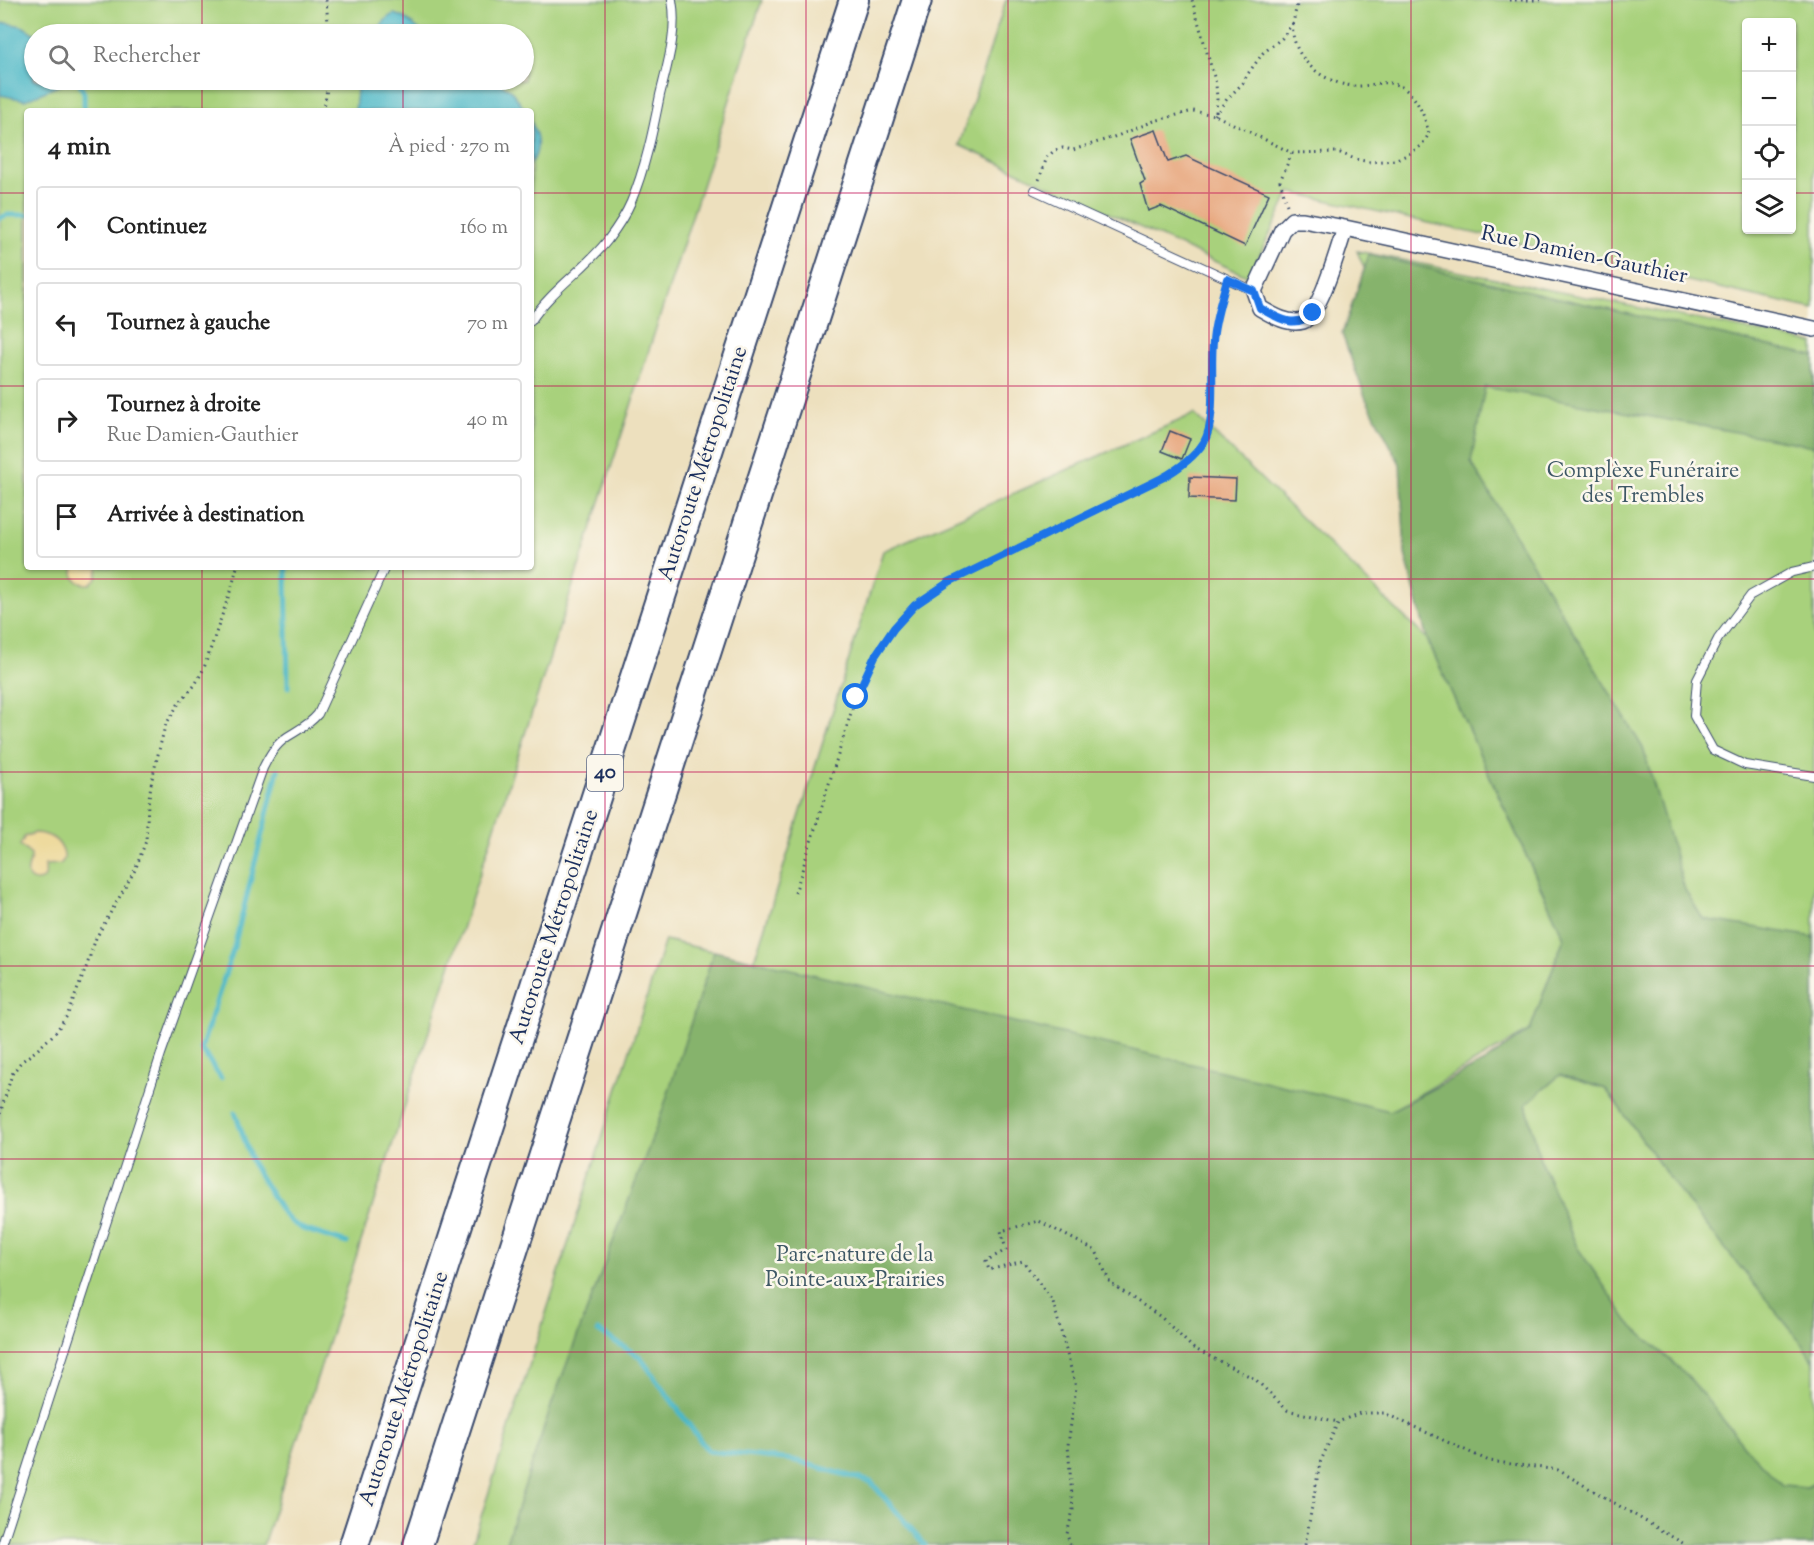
<!DOCTYPE html>
<html lang="fr">
<head>
<meta charset="utf-8">
<style>
  body { margin:0; font-family:"Sorts Mill Goudy",serif; background:#f6f6f6; color:#222 }
  .controls { position:absolute; right:18px; top:18px; display:grid; overflow:hidden; border-radius:6px; box-shadow:0 2px 4px #0004 }
  .controls button { width:54px; height:54px; display:grid; place-items:center; padding:0; border:0; border-bottom:2px solid #e0e0e0; background:#fff; color:#222; font:30px sans-serif }
  .stop { position:absolute; width:18px; height:18px; margin:-14px; border:4px solid #1a73e8; border-radius:50%; background:#fff }
  .stop.end { background:#1a73e8; border-color:#fff; box-shadow:0 2px 6px #0008 }
  .list { margin:0; padding:0; list-style:none }
  h2 { display:flex; justify-content:space-between; align-items:center; height:78px; margin:0; padding:0 24px; font-size:26px }
  h2 small { font-size:20px; font-weight:400; color:#767676 }
  .list li { display:grid; grid-template-columns:39px 1fr auto; gap:18px; align-items:center; box-sizing:border-box; height:84px; margin:0 12px 12px; padding:0 12px; border:2px solid #e0e0e0; border-radius:6px }
  .list b { display:block; font-size:22px; white-space:nowrap }
  .list p { margin:0; font-size:20px; white-space:nowrap; color:#767676 }
  .list em { font-size:20px; font-style:normal; color:#767676 }
  .icon { flex:none; width:33px; height:33px; fill:none; stroke:currentColor; stroke-width:2; stroke-linecap:round; stroke-linejoin:round }
  .map { position:relative; flex:none; width:1814px; height:1545px; overflow:hidden }
  .search { position:absolute; background:#fff; box-shadow:0 2px 4px #0004; left:24px; top:24px; width:510px; height:66px; display:flex; align-items:center; gap:15px; box-sizing:border-box; padding:0 21px; border-radius:33px; color:#767676; font-size:22px }
  .panel { position:absolute; background:#fff; box-shadow:0 2px 4px #0004; left:24px; top:108px; width:510px; height:462px; border-radius:6px }
  .map>svg:first-child { display:block }
</style>
</head>
<body>
<div class="map">
<svg width="1814" height="1545" viewBox="0 0 1814 1545">
  <rect width="100%" height="100%" fill="#fbf7ec"/>
  <filter id="ink" filterUnits="userSpaceOnUse"><feTurbulence type="fractalNoise" baseFrequency=".0167" numOctaves="2"/><feDisplacementMap in="SourceGraphic" scale="12" xChannelSelector="R" yChannelSelector="G"/><feConvolveMatrix kernelMatrix="1 2 1 2 8 2 1 2 1" color-interpolation-filters="sRGB"/></filter>
  <filter id="wash" filterUnits="userSpaceOnUse"><feTurbulence type="fractalNoise" baseFrequency=".008" numOctaves="4" result="noise"/><feDisplacementMap in="SourceGraphic" scale="24" xChannelSelector="R" yChannelSelector="G"/><feGaussianBlur stdDeviation="1.35" result="paint"/><feColorMatrix in="noise" values="0 0 0 0 0 0 0 0 0 0 0 0 0 0 0 0 0 1.4 0 .05"/><feComposite in="paint" operator="in"/></filter>
  <g filter="url(#wash)">
    <rect width="100%" height="100%" fill="#ede0be"/>
    <g fill="#a8d17c" stroke="#62806d" stroke-width="1.5" fill-rule="evenodd">
      <path d="M0,0H762L263,1545H0ZM34,34H524V80H34ZM27,111H531V567H27Z"/>
      <path d="M1006,0H1814V309L1290,192L1249,277L959,145ZM1746,22H1792V230H1746Z"/>
      <polygon points="1357,251 1814,343 1814,1545 472,1545 665,940 754,961 883,551 1194,414 1427,639 1564,938 1530,1030 1391,1111 1536,1145 1526,1104 1560,1075 1606,1089 1669,1177 1762,1199"/>
    </g>
    <polygon fill="#86b36c" stroke="#507165" stroke-width="1.5" points="1369,255 1814,356 1814,446 1485,387 1471,462 1643,748 1685,890 1703,919 1814,937 1814,1364 1804,1346 1681,1194 1606,1089 1560,1075 1526,1104 1540,1159 1577,1247 1631,1325 1688,1376 1745,1447 1782,1485 1807,1487 1814,1483 1814,1545 505,1545 552,1403 662,1112 714,951 1390,1111 1484,1062 1530,1030 1564,938 1427,639 1405,554 1400,464 1366,399 1342,334"/>
    <g fill="#eeda9e" stroke="#84847e" stroke-width="1.5">
      <path d="M74,567H99L96,578L90,584C79,585 70,578 74,567Z"/>
      <path d="M35,833C48,834 58,838 63,851C65,857 65,860 60,864L45,865C45,867 46,873 45,876C43,882 31,883 28,876C26,870 31,861 31,855L20,845L25,836Z"/>
    </g>
    <g fill="#4cb8c8" stroke="#347493" stroke-width="1.5">
      <polygon points="394,14 403,17 425,34 374,34 388,17"/>
      <polygon points="6,23 22,26 35,34 34,80 72,80 25,100 0,95 0,24"/>
      <polygon points="358,80 493,80 510,89 526,111 355,111"/>
      <path d="M531,121C538,136 541,149 531,164Z"/>
    </g>
    <g fill="none" stroke-linecap="round" stroke-linejoin="round">
      <g stroke="#4cb8c8" stroke-width="5">
        <polyline points="78,80 84,93 84,111"/>
        <polyline points="0,218 7,215 27,215"/>
        <polyline points="286,567 288,687"/>
        <polyline points="221,1078 201,1049 234,947 278,770"/>
        <polyline points="235,1112 253,1165 282,1212 291,1222 303,1229 347,1243"/>
        <polyline points="598,1331 640,1357 708,1451 793,1460 871,1482 925,1545"/>
      </g>
    </g>
    <g id="blocks">
      <g fill="#e7a67d">
        <polygon points="1156,130 1168,162 1186,156 1269,194 1245,246 1161,206 1148,211 1140,184 1145,181 1130,139"/>
        <polygon points="1170,431 1190,439 1182,459 1162,451"/>
        <polygon points="1190,477 1236,479 1235,500 1189,498"/>
      </g>
    </g>
  </g>
  <g filter="url(#ink)">
    <use href="#blocks" fill-opacity="0" stroke="#3a4a6c" stroke-width="1.5"/>
    <g fill="none" stroke-linecap="round" stroke-linejoin="round">
      <g stroke="#3a4a6c" stroke-width="10">
        <g id="service">
          <polyline points="1034,190 1254,291"/>
          <path d="M531,321C551,290 584,270 607,241C616,229 625,216 631,202C645,169 653,131 660,95C667,66 678,31 672,0"/>
          <polyline points="1814,567 1792,572 1751,595 1718,639 1697,680 1694,716 1713,750 1745,765 1814,776"/>
          <path d="M2,1545L161,1054L263,768C269,756 275,745 287,737C298,730 309,725 318,714L385,567"/>
        </g>
      </g>
      <g stroke="#3a4a6c" stroke-width="18">
        <path id="minor" d="M1345,228C1339,246 1320,315 1303,321C1288,325 1272,315 1260,308L1254,291L1282,230L1292,220H1303L1345,228L1814,329"/>
      </g>
      <g stroke="#3a4a6c" stroke-width="32">
        <g id="motorway">
          <polyline points="354,1545 854,0"/>
          <polyline points="418,1545 917,0"/>
        </g>
      </g>
      <g stroke="#3a4a6c" stroke-width="3" stroke-dasharray="1.5 4.5" stroke-linecap="butt">
        <polyline points="326,0 329,34"/>
        <polyline points="1192,0 1216,84 1217,99 1216,112"/>
        <polyline points="1509,0 1542,0"/>
        <polyline points="324,111 328,80"/>
        <polyline points="1215,115 1227,99 1243,83 1247,75 1263,53 1282,38 1293,23 1298,0"/>
        <path d="M1039,180L1047,157L1055,150L1063,148L1073,150L1117,136L1154,121L1193,111L1215,115L1292,153L1338,152L1355,159L1370,162L1394,160L1407,155L1421,146L1429,134C1425,116 1415,89 1394,84C1382,80 1369,87 1357,86C1325,86 1289,57 1293,23"/>
        <polyline points="1287,205 1280,181 1292,153"/>
        <path d="M795,893L856,697L875,655L894,628L915,605L949,582L1162,478C1178,469 1195,458 1204,441C1218,416 1209,369 1213,340C1215,323 1221,306 1225,289"/>
        <polyline points="0,1114 12,1074 21,1062 37,1050 55,1033 67,1016 86,968 96,938 135,870 146,841 148,804 152,779 165,726 179,703 195,685 204,668 233,583 237,567"/>
        <polyline points="1070,1545 1067,1534 1073,1510 1068,1445 1076,1387 1053,1302 1023,1261 989,1270 986,1261 1006,1250 1001,1231 1039,1221 1096,1251 1110,1283 1161,1317 1193,1348 1255,1379 1287,1410 1338,1422"/>
        <polyline points="1305,1545 1320,1463 1338,1422 1360,1413 1384,1413 1489,1461 1558,1470 1686,1545"/>
      </g>
      <use href="#service" stroke="#fff" stroke-width="8"/>
      <use href="#minor" stroke="#fff" stroke-width="15"/>
      <use href="#motorway" stroke="#fff" stroke-width="28"/>
    </g>
  </g>
  <g fill="none" stroke-linecap="round" stroke-linejoin="round" filter="url(#ink)">
    <path stroke="#1a73e8" stroke-width="8" d="M856,697L875,656L894,628L915,605L949,582L1162,478C1178,469 1194,458 1204,442C1217,420 1210,369 1213,342C1214,321 1222,299 1227,279L1254,291L1260,308C1278,318 1295,330 1313,313"/>
  </g>
  <path fill="none" stroke="#c2185b" stroke-width="1.5" stroke-opacity="0.55" d="M202,0V34M403,0V34M605,0V1545M806,0V1545M1008,0V1545M1209,0V1545M1411,0V1545M1612,0V1545M202,80V111M403,80V111M0,193H27M531,193H1746M1792,193H1814M0,386H27M531,386H1814M202,567V1545M403,567V1545M0,579H1814M0,772H1814M0,966H1814M0,1159H1814M0,1352H1814"/>
  <g text-anchor="middle" dominant-baseline="central" stroke-width="5" stroke-linejoin="round" paint-order="stroke">
    <rect fill="#fbf7ec" stroke="#5e6b89" stroke-width="1.5" x="587" y="755" width="36" height="36" rx="4.5"/>
    <g font-size="21" font-weight="bold" fill="#1b2f5e">
      <text x="605" y="773">40</text>
    </g>
    <g font-size="22" fill="#1b2f5e" stroke="#fbf7ec">
      <text transform="translate(1584 256) rotate(12)">Rue Damien-Gauthier</text>
      <text transform="translate(704 464) rotate(-72)">Autoroute Métropolitaine</text>
      <text transform="translate(555 927) rotate(-72)">Autoroute Métropolitaine</text>
      <text transform="translate(405 1389) rotate(-72)">Autoroute Métropolitaine</text>
    </g>
    <g font-size="22" fill="#3e5866" stroke="#fbf7ec">
      <text x="1643" y="472">Complèxe Funéraire<tspan x="1643" dy="25">des Trembles</tspan></text>
      <text x="855" y="1256">Parc-nature de la<tspan x="855" dy="25">Pointe-aux-Prairies</tspan></text>
    </g>
  </g>
</svg>
<div class="controls">
<button>+</button>
<button>−</button>
<button><svg class="icon" aria-label="locate" viewBox="0 0 24 24"><circle cx="12" cy="12" r="6"/><path d="M12 2v4M12 18v4M2 12h4M18 12h4"/></svg></button>
<button><svg class="icon" aria-label="layers" viewBox="0 0 24 24"><path d="M12 4l9 5-9 5-9-5zM3 14l9 5 9-5"/></svg></button>
</div>
<div class="stop" style="left:856px;top:697px"></div>
<div class="stop end" style="left:1313px;top:313px"></div>
<div class="search"><svg class="icon" aria-label="search" viewBox="0 0 24 24"><circle cx="10" cy="10" r="6"/><path d="M15 15l6 6"/></svg>Rechercher</div>
<section class="panel">
<h2>4 min<small>À pied · 270 m</small></h2>
<ul class="list">
<li><svg class="icon" aria-label="ahead" viewBox="0 0 24 24"><path d="M12 20V5M6 11l6-6 6 6"/></svg><div><b>Continuez</b></div><em>160 m</em></li>
<li><svg class="icon" aria-label="left" viewBox="0 0 24 24"><path d="M17 20v-9H6M10 6l-5 5 5 5"/></svg><div><b>Tournez à gauche</b></div><em>70 m</em></li>
<li><svg class="icon" aria-label="right" viewBox="0 0 24 24"><path d="M7 20v-9h11M14 6l5 5-5 5"/></svg><div><b>Tournez à droite</b><p>Rue Damien-Gauthier</p></div><em>40 m</em></li>
<li><svg class="icon" aria-label="arrive" viewBox="0 0 24 24"><path d="M6 21V4h12l-3 4 3 4H6"/></svg><div><b>Arrivée à destination</b></div></li>
</ul>
</section>
</div>
</body>
</html>
